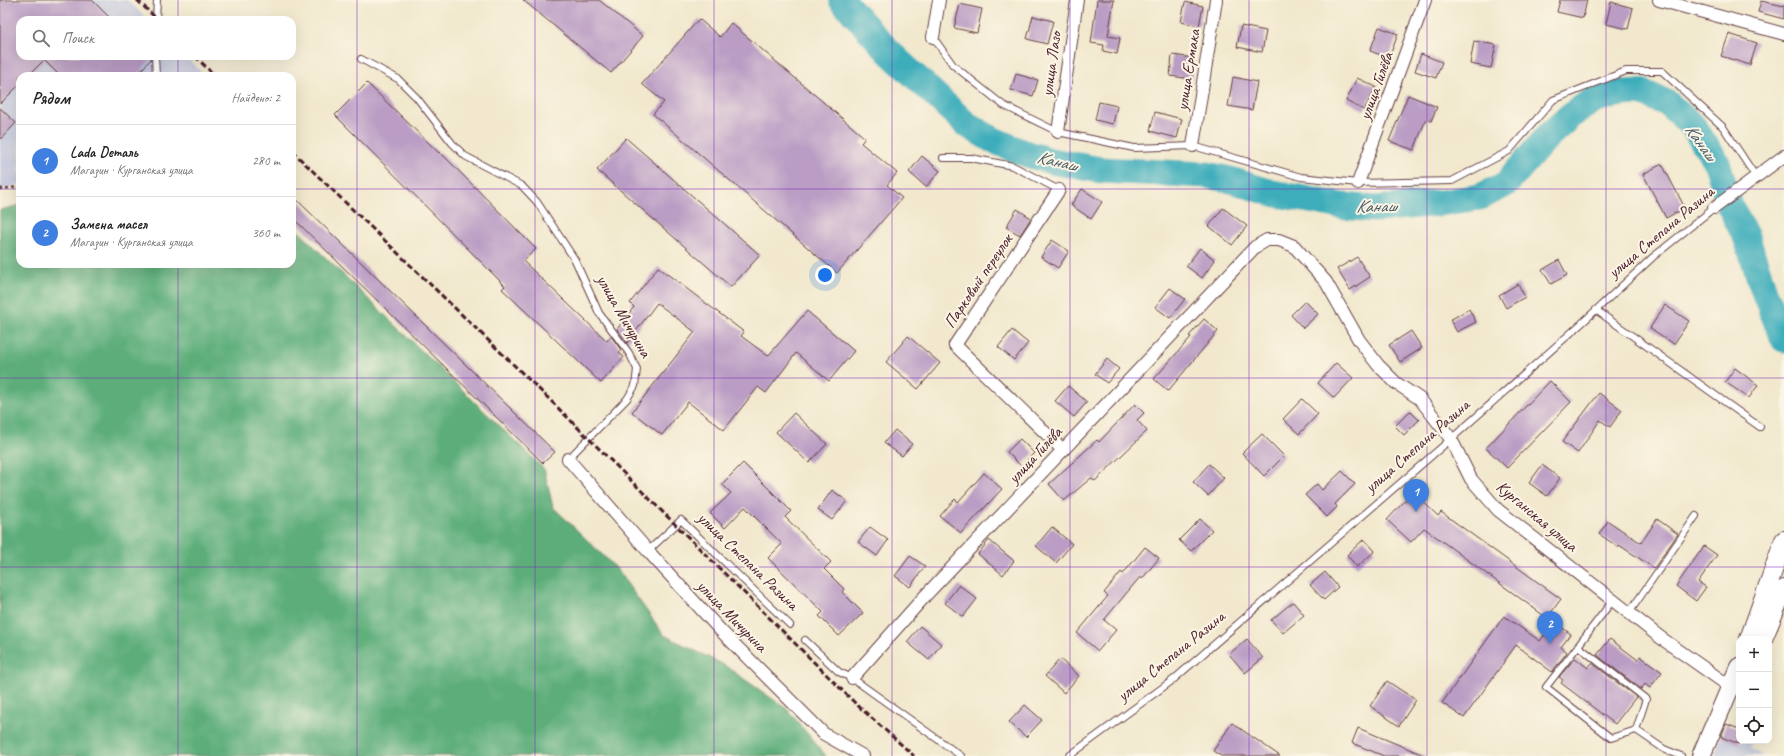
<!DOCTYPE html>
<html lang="ru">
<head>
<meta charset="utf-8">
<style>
  body { margin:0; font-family:Caveat,sans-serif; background:#f2f2f2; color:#222 }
  .controls { position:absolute; right:12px; bottom:12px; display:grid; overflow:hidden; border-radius:8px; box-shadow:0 4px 16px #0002 }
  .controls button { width:36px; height:36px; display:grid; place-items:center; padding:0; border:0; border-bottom:1px solid #e0e0e0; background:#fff; color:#222; font:20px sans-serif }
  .you { position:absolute; left:825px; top:275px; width:14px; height:14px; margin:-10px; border:3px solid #fff; border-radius:50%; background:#1a73e8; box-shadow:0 0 0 6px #1a73e833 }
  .badge { display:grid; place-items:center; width:26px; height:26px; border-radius:50%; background:#7c3aed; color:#fff; font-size:13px; font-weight:700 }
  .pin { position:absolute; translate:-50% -33px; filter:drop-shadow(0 1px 2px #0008) }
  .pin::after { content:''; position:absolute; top:21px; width:14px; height:12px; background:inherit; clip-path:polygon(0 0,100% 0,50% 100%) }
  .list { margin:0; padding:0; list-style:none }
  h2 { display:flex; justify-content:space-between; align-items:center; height:52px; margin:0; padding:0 16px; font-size:17px }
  h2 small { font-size:13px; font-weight:400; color:#767676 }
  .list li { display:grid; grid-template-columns:26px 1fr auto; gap:12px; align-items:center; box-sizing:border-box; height:72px; padding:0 16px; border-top:1px solid #e0e0e0 }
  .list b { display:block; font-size:15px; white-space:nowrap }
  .list p { margin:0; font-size:13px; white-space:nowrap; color:#767676 }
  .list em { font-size:13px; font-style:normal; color:#767676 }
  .icon { flex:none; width:22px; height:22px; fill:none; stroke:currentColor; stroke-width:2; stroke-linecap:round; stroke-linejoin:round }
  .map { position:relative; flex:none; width:1784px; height:756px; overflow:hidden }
  .search { position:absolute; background:#fff; box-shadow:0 4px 16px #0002; left:16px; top:16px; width:280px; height:44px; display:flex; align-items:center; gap:10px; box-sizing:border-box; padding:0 14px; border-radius:12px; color:#767676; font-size:15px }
  .panel { position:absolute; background:#fff; box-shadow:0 4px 16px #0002; left:16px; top:72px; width:280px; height:196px; border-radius:12px }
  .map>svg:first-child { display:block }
</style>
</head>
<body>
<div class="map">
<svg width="1784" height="756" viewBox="0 0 1784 756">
  <rect width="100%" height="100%" fill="#fcf5e5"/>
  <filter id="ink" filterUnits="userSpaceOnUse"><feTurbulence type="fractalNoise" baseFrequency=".025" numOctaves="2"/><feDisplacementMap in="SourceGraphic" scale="8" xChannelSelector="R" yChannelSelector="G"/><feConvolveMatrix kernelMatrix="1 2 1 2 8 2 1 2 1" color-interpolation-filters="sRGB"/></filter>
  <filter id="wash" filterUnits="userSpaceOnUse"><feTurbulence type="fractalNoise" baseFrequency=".012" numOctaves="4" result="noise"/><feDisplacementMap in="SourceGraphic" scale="16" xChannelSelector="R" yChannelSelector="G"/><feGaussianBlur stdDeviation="0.9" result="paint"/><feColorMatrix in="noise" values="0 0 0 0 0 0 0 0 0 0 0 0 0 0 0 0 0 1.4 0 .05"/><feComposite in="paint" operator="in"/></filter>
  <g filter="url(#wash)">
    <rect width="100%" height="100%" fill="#f1e8cd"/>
    <g fill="#bdc3de">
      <polygon points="0,0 127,0 148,20 20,20 20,56 185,56 204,75 20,76 20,184 0,191"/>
      <polygon points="1726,724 1739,741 1753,741 1750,748 1763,756 1714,756"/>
    </g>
    <polygon fill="#5cad79" stroke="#536652" points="20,205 20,264 292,264 292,225 544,469 553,507 616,568 664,635 724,665 787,709 826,756 0,756 0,210"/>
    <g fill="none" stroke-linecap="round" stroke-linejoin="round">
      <polyline stroke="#3eadbb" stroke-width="27" points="842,0 889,52 966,124 991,139 1021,152 1051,161 1101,170 1207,175 1231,180 1272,193 1342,206 1376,209 1439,203 1480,197 1506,184 1547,137 1570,116 1595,99 1621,93 1641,92 1667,103 1693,126 1717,163 1730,206 1747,239 1765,294 1784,339"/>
    </g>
    <g id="blocks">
      <g fill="#ba9cc4">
        <polygon points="0,0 92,0 112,20 20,20 20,56 151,56 151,59 136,76 60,76 44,60 28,76 20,76 20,84 0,104"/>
        <polygon points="523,0 599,0 643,36 611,73"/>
        <polygon points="1097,0 1114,0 1108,36 1120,38 1117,54 1103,51 1104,45 1091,43"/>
        <polygon points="1560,0 1587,0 1583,18 1557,12"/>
        <polygon points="1761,1 1784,6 1784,19 1758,12"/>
        <polygon points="1185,2 1203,6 1199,26 1181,22"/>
        <polygon points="1611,2 1633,8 1628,29 1606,24"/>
        <polygon points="960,4 982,9 977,33 954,28"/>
        <polygon points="1033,16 1053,21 1047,44 1027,39"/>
        <polygon points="699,19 720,37 731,23 865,138 861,143 897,173 887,185 902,198 837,273 653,114 664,102 642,84"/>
        <polygon points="1241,26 1266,31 1262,52 1237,47"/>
        <polygon points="1379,27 1398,34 1389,58 1370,51"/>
        <polygon points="1729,34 1757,43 1750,65 1721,56"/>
        <polygon points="1474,41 1496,45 1491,68 1470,64"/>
        <polygon points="1421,54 1442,62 1436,78 1415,71"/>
        <polygon points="1172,55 1194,58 1192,79 1170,76"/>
        <polygon points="1016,74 1038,80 1033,96 1011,90"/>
        <polygon points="1233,77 1257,82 1252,110 1228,106"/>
        <polygon points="1357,78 1376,87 1364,110 1346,101"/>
        <polygon points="367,83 439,153 440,152 536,249 523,261 607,341 611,336 621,350 619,353 624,357 601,383 502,289 505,286 335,115"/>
        <polygon points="1408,95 1437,107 1431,121 1426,119 1414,150 1389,141"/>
        <polygon points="1099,102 1117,106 1113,124 1095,120"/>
        <polygon points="0,108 16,123 0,140"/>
        <polygon points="1155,112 1182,119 1177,138 1150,131"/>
        <polygon points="626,138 760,255 731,287 597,170"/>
        <polygon points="922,156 940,171 926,187 909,172"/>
        <polygon points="1662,164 1685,208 1666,218 1643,174"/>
        <polygon points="1082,189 1102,202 1091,219 1071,205"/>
        <polygon points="292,195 555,452 543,463 292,217"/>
        <polygon points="1223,208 1247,226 1232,245 1209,226"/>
        <polygon points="1017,209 1031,218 1020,235 1006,227"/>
        <polygon points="1052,240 1069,251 1058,268 1041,257"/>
        <polygon points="1200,248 1215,260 1202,278 1186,266"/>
        <polygon points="1357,257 1370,277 1350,290 1337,269"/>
        <polygon points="1559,260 1567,275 1551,284 1542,270"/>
        <polygon points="658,267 744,332 741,336 768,356 807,311 854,351 829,381 796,353 766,393 758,387 724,430 688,402 662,435 632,412 695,332 657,303 627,343 617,329 634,307 630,303"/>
        <polygon points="1518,284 1525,297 1506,308 1499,295"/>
        <polygon points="1170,288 1185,299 1170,318 1155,307"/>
        <polygon points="1305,301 1318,314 1303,328 1291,315"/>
        <polygon points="1665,305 1689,321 1674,344 1650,328"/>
        <polygon points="1469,309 1476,322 1457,332 1450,320"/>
        <polygon points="1204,319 1218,331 1168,391 1154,379 1191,337 1189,336"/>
        <polygon points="1012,330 1028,343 1014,360 998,347"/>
        <polygon points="1411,331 1422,348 1400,362 1389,345"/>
        <polygon points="908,336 940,363 918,389 886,362"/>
        <polygon points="1107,359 1119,369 1107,383 1095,374"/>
        <polygon points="1336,363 1353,378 1334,398 1318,383"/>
        <polygon points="1735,368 1758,385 1749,398 1725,382"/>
        <polygon points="1550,381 1571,402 1507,468 1486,448"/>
        <polygon points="1068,386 1087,402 1074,417 1055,401"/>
        <polygon points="1599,393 1622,410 1610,427 1600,420 1578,453 1562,442"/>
        <polygon points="1302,399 1318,414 1299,434 1283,419"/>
        <polygon points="1135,404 1144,413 1137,420 1147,431 1095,481 1091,478 1064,501 1049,484 1097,440 1099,442"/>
        <polygon points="1410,411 1419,420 1404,435 1395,426"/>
        <polygon points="794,413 827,444 809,463 776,432"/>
        <polygon points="895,430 912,444 902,456 884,443"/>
        <polygon points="1262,434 1284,456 1264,476 1242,453"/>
        <polygon points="1020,439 1034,453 1021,466 1007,452"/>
        <polygon points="743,463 791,511 785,517 831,562 824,569 844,589 842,592 863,613 839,636 819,616 823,612 768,558 782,544 745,507 725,528 710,513 731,493 722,484"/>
        <polygon points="1209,464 1224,478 1208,496 1193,482"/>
        <polygon points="1542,465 1560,478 1547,496 1529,483"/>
        <polygon points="1342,471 1355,484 1335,504 1337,507 1327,517 1305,495 1317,484 1322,490"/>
        <polygon points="984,473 1002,489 961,533 940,516 955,499 958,502"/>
        <polygon points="832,490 847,501 832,520 818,510"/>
        <polygon points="1413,492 1438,516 1441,512 1561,599 1547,618 1424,528 1411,542 1387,520"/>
        <polygon points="1200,519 1212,530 1191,551 1179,540"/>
        <polygon points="1657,519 1678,534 1654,568 1619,545 1618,547 1599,534 1608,521 1641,543"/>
        <polygon points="870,527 888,540 877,556 858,542"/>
        <polygon points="1052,527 1072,544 1056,563 1036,546"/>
        <polygon points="1364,539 1375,551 1357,567 1347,555"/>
        <polygon points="989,540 1014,561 1003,575 978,554"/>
        <polygon points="1704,546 1717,555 1698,582 1706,587 1696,601 1676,586"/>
        <polygon points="1145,547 1159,558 1142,579 1140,577 1104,620 1116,630 1098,651 1077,633 1108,596 1104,593 1121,572 1123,574"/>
        <polygon points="910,556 925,566 910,587 895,576"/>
        <polygon points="1325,572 1338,587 1324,600 1310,585"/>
        <polygon points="959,585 977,599 963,617 945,603"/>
        <polygon points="1293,602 1304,615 1283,633 1271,620"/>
        <polygon points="1504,616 1540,641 1554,622 1571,634 1561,647 1567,652 1552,672 1516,645 1464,718 1442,703"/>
        <polygon points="920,626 941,644 929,660 907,642"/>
        <polygon points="1247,639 1263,658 1245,673 1229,654"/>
        <polygon points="1610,639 1638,660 1640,656 1662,672 1650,688 1645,684 1641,689 1597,655"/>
        <polygon points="1575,658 1588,668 1592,663 1636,697 1615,724 1561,683 1563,680 1559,677"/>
        <polygon points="1060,659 1079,676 1064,693 1045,676"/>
        <polygon points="1387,681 1416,700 1399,726 1370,706"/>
        <polygon points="1025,705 1042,720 1026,737 1009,722"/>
        <polygon points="1232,723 1280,756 1221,756 1213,751"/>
        <polygon points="1726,724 1739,729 1739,744 1721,737"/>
        <polygon points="1358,728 1426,756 1384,756 1352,743"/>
      </g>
    </g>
  </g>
  <g filter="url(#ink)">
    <use href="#blocks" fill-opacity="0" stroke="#633d43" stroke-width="1"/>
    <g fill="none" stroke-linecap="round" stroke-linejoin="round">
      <g stroke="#633d43" stroke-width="8">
        <g id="lane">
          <polyline points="156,20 157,0"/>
          <polyline points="933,37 953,65 1003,105 1058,132 1134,148 1193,146 1301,177 1358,183 1452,181 1509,151 1553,100 1626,71 1662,71 1723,127 1756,177"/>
          <polyline points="155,56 156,76"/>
          <polyline points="361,59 398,79 417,98 452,143 465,156 522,186 537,202 575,260 599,313 629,353 637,369 635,386 627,399 568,459"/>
          <polyline points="943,158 971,158 1013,166 1059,190"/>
          <polyline points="1596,310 1760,427"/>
          <polyline points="648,551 681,520 790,625"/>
          <polyline points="1613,600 1578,646 1646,699 1636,730"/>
          <polyline points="1629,613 1696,516"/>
          <polyline points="805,640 839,672 852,678 961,756"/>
          <polyline points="1578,646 1546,687 1611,738 1636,730"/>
          <polyline points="1636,730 1664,749 1681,756"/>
          <polyline points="1069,756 1173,680 1451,439 1582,323 1653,257 1714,208"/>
        </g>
      </g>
      <g stroke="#633d43" stroke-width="14">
        <g id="street">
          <polyline points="1659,0 1784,34"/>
          <polyline points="933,37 939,0"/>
          <polyline points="1058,132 1077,0"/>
          <polyline points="1193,146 1216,0"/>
          <polyline points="1358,183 1425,0"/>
          <polyline points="1059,190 955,345 1063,450"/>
          <polyline points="1714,208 1784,156"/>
          <polyline points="568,459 648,551 722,632 824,734 863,756"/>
          <polyline points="852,678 925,596 1255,247 1267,240 1279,240 1294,246 1326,282 1359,340 1378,365 1396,383 1420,399 1451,439 1471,479 1498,510 1661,638 1732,688"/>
        </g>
      </g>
      <g stroke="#633d43" stroke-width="20">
        <g id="primary">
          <polyline points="1749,639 1784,540"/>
          <polyline points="1763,639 1784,589"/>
          <polyline points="1701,756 1739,667"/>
        </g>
      </g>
      <polyline stroke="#633d43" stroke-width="2.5" stroke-dasharray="3 3" stroke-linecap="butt" points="0,189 20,187"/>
      <use href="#lane" stroke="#fff" stroke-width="6"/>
      <use href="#street" stroke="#fff" stroke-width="12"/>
      <use href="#primary" stroke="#fff" stroke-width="18"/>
      <g stroke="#4a1f2b" stroke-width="3" stroke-dasharray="6 3" stroke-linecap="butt">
        <polyline points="137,0 158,20"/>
        <polyline points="195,56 215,76"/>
        <polyline points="292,151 545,395 854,702 914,756"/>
      </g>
    </g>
  </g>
  <path fill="none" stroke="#7b2cbf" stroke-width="1" stroke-opacity="0.55" d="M178,0V20M357,0V756M535,0V756M714,0V756M892,0V756M1070,0V756M1249,0V756M1427,0V756M1606,0V756M178,56V76M0,189H20M292,189H1784M178,264V756M0,378H1784M0,567H1784"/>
  <g text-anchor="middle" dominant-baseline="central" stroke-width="4" stroke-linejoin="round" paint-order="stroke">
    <g font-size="17" fill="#4a1f2b" stroke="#fcf5e5">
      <text transform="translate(1051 64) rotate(-82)">улица Лазо</text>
      <text transform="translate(1188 70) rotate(-81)">улица Ермака</text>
      <text transform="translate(1376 86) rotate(-70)">улица Гилёва</text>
      <text transform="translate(1661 232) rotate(-40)">улица Степана Разина</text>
      <text transform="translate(978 281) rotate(-56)">Парковый переулок</text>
      <text transform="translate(624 316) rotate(60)">улица Мичурина</text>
      <text transform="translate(1417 446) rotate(-41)">улица Степана Разина</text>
      <text transform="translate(1035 455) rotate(-47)">улица Гилёва</text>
      <text transform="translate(1537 516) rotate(40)">Курганская улица</text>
      <text transform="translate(748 561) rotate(44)">улица Степана Разина</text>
      <text transform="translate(732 616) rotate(46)">улица Мичурина</text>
      <text transform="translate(1171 656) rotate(-39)">улица Степана Разина</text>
    </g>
    <g font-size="18" font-style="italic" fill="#455865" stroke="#fcf5e5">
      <text transform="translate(1701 142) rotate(54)">Канаш</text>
      <text transform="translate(1057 161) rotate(13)">Канаш</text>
      <text transform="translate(1376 206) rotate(-1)">Канаш</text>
    </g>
  </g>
</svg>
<div class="controls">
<button>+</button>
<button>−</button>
<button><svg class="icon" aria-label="locate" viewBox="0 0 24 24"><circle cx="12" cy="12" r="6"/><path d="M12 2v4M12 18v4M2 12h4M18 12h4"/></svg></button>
</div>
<div class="you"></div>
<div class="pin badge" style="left:1416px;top:512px;background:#3f7fe0">1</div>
<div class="pin badge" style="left:1550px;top:644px;background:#3f7fe0">2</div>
<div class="search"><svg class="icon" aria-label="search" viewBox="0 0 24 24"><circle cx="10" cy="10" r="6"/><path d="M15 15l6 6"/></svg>Поиск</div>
<section class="panel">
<h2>Рядом<small>Найдено: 2</small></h2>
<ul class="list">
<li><span class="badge" style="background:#3f7fe0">1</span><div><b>Lada Dеталь</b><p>Магазин · Курганская улица</p></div><em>280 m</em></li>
<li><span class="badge" style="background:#3f7fe0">2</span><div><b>Замена масел</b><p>Магазин · Курганская улица</p></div><em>360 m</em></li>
</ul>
</section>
</div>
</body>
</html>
